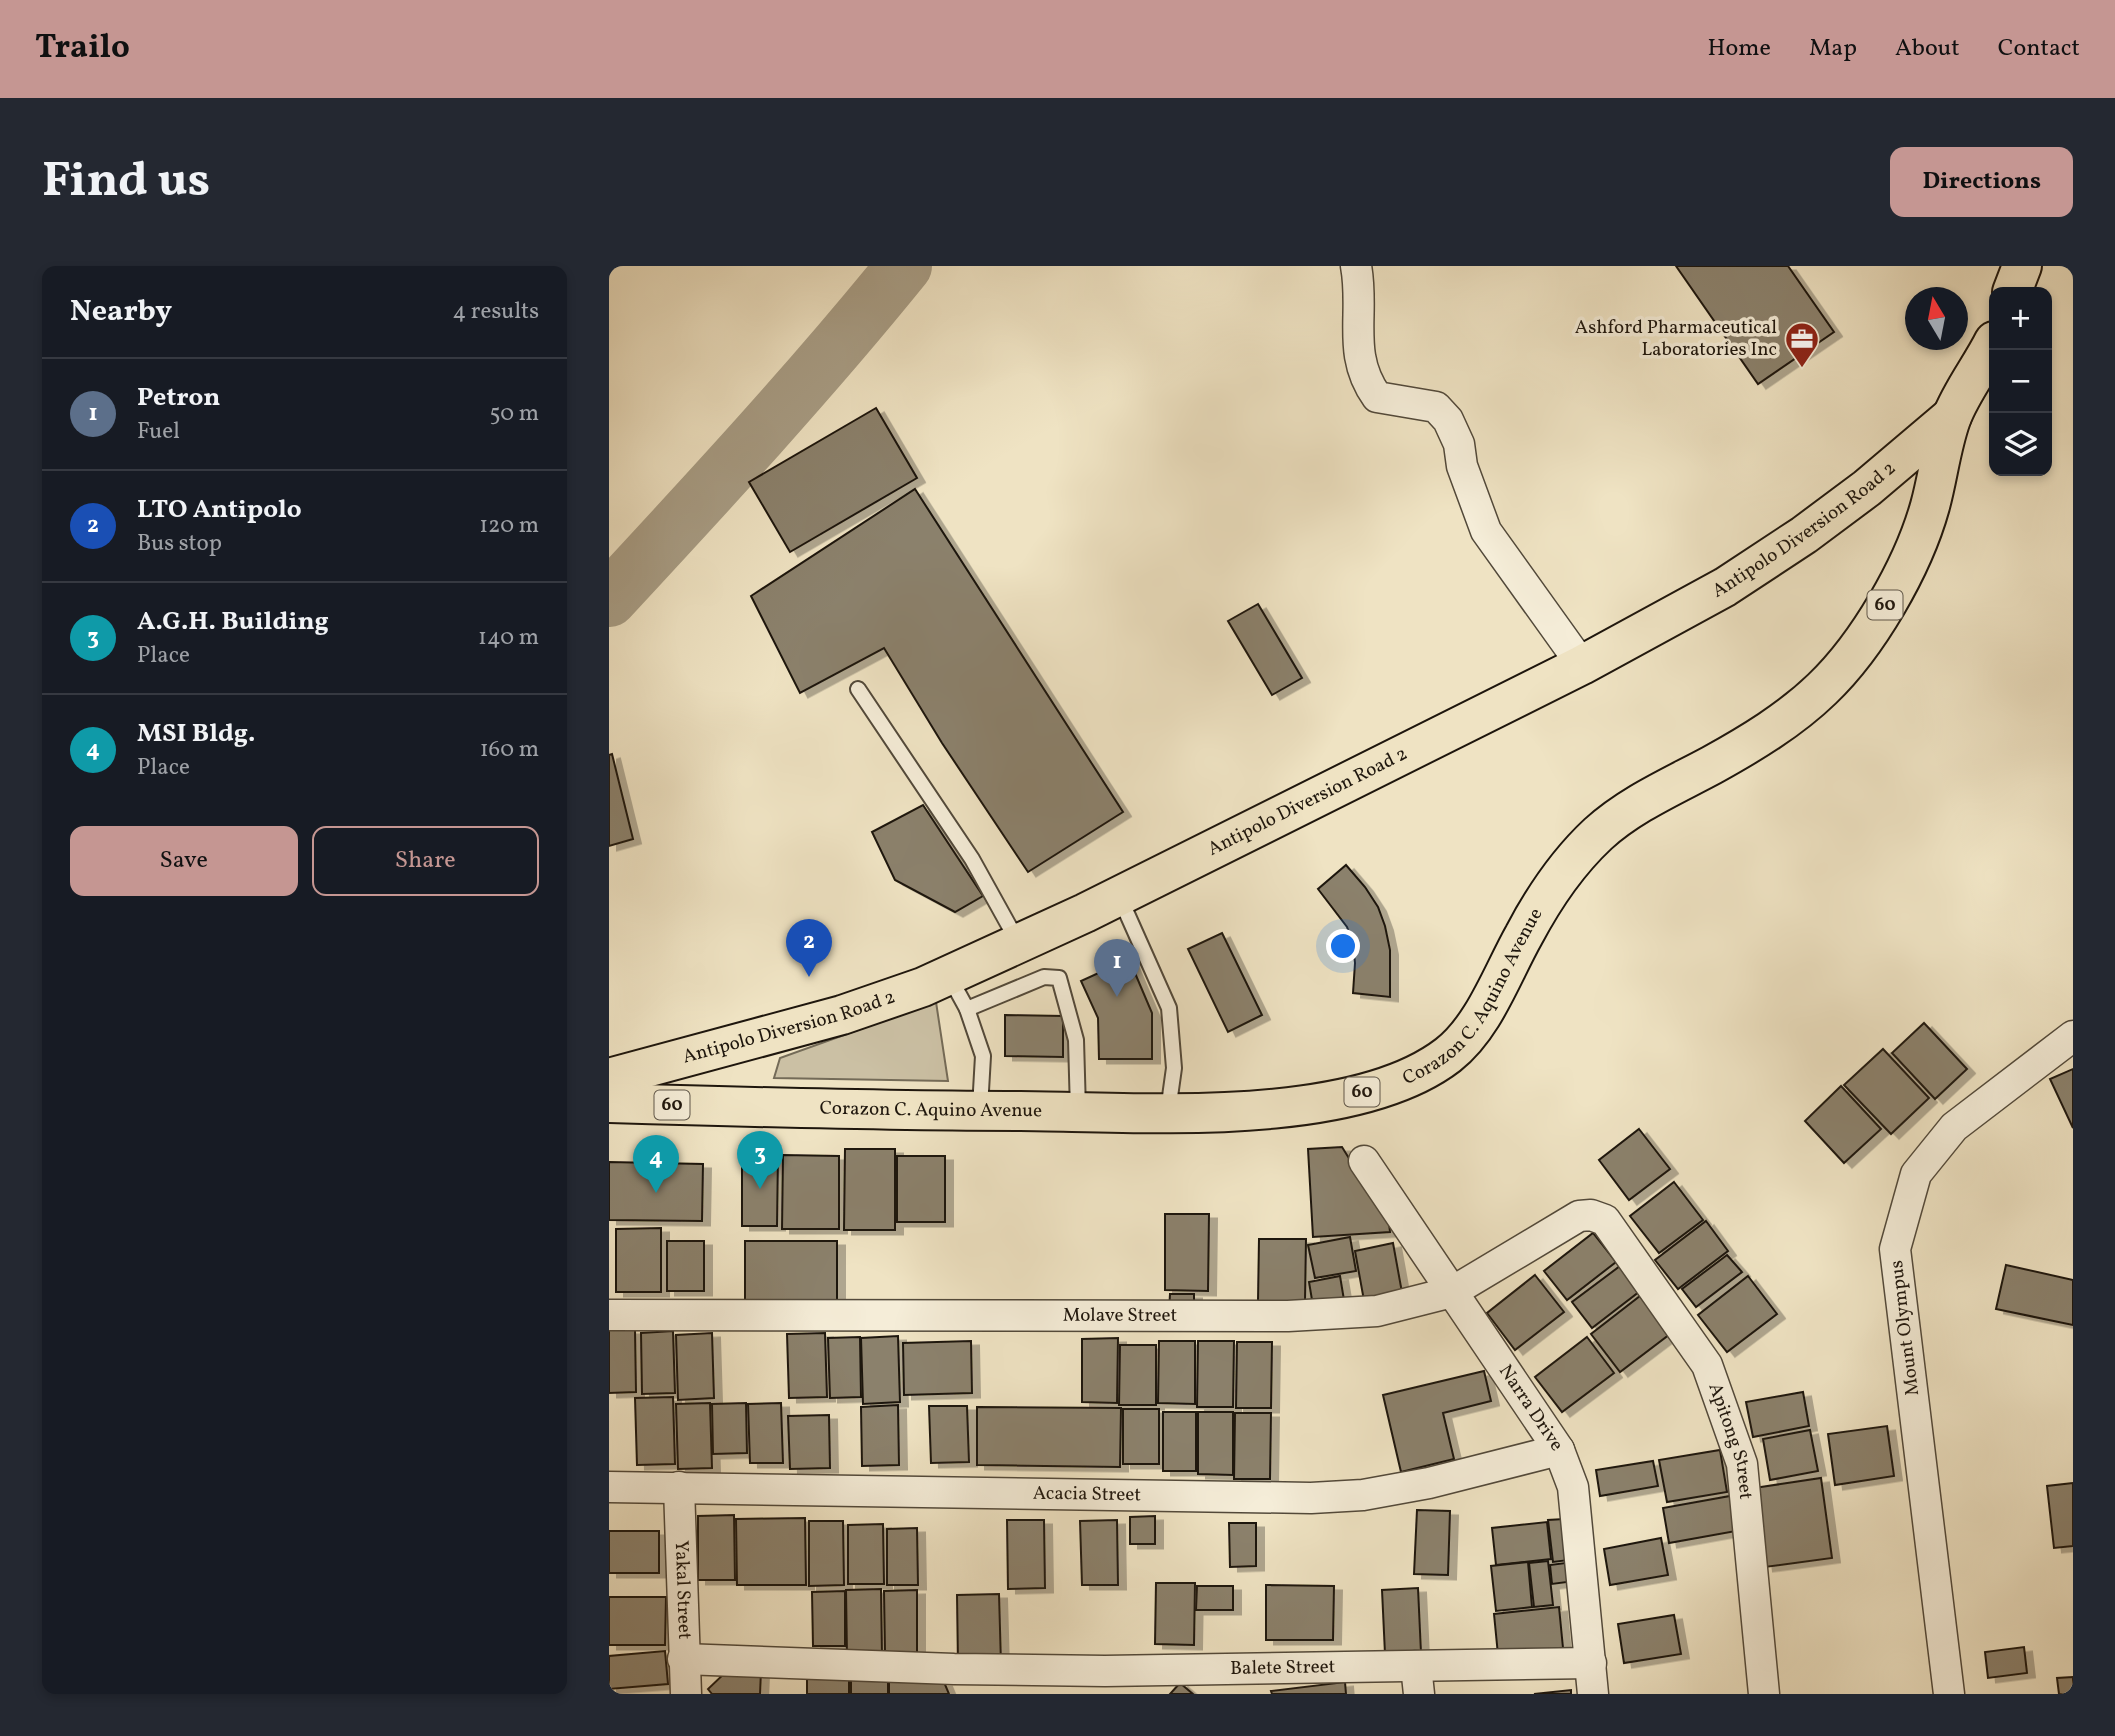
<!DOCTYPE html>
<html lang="en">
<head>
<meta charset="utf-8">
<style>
  body { margin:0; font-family:Vollkorn,serif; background:#242831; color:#f1f3f6 }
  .controls { position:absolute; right:21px; top:21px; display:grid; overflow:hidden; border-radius:14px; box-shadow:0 4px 10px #0003 }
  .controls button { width:63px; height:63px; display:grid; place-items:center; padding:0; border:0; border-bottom:2px solid #363941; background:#171b24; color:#f1f3f6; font:35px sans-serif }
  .compass { position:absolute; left:1296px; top:21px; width:63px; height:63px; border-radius:50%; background:#171b24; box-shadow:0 4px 10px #0003; rotate:350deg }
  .you { position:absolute; left:735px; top:681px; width:24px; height:24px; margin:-18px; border:5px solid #fff; border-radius:50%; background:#1a73e8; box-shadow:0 0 0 10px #1a73e833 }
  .badge { display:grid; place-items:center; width:46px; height:46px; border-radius:50%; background:#c59692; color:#fff; font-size:23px; font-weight:700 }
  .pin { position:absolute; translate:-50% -58px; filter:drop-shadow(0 2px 4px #0008) }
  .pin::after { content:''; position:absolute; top:37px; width:24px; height:21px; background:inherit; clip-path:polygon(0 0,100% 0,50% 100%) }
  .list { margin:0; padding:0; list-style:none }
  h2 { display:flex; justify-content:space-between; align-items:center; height:91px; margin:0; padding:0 28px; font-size:30px }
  h2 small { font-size:23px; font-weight:400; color:#9ea1a6 }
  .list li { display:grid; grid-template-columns:46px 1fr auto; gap:21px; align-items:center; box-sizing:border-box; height:112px; padding:0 28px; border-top:2px solid #363941 }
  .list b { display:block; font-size:26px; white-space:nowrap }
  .list p { margin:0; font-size:23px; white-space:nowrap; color:#9ea1a6 }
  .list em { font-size:23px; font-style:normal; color:#9ea1a6 }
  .actions { display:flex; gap:14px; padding:21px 28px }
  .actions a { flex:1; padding:16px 0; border:2px solid #c59692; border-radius:14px; text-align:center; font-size:24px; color:#c59692 }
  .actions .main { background:#c59692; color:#111 }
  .icon { flex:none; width:38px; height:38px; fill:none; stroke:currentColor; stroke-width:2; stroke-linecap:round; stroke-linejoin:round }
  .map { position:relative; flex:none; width:1464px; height:1428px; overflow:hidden; border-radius:14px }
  header { display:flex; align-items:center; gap:42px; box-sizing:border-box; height:98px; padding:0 35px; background:#c59692; color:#111 }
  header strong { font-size:33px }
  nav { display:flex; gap:38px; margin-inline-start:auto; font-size:24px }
  .intro { display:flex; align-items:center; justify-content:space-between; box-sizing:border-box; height:168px; padding:0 42px }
  h1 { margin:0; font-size:49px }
  .button { padding:18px 32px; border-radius:14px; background:#c59692; color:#111; font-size:24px; font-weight:700 }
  main { display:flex; gap:42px; padding:0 42px }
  aside { flex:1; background:#171b24; border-radius:14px; box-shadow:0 4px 10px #0003 }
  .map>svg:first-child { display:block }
</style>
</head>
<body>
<header>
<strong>Trailo</strong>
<nav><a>Home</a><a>Map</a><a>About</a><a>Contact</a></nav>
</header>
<div class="intro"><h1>Find us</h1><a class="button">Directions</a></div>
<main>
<aside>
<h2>Nearby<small>4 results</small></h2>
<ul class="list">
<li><span class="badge" style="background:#5c6f8a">1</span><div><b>Petron</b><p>Fuel</p></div><em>50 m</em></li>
<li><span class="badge" style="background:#1a4fb4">2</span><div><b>LTO Antipolo</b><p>Bus stop</p></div><em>120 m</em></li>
<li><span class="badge" style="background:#0f9aa8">3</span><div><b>A.G.H. Building</b><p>Place</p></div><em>140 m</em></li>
<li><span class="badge" style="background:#0f9aa8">4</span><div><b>MSI Bldg.</b><p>Place</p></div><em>160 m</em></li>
</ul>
<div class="actions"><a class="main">Save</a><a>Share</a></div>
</aside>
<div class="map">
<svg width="1464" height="1428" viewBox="0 0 1464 1428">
  <defs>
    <filter id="shadow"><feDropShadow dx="8" dy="4.5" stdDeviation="0" flood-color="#0004"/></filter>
  </defs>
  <rect width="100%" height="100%" fill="#efe3c3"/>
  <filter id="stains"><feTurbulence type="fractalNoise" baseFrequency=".00286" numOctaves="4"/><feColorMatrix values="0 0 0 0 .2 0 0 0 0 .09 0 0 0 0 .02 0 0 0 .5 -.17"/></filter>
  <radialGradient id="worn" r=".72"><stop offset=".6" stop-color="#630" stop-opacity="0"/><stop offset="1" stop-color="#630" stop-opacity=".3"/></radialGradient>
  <polygon fill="#cbc0a4" stroke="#746b58" stroke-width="2" points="327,736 339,815 165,812 171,792"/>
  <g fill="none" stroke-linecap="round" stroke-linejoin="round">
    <path stroke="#a89d85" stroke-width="56" d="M0,333C101,224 202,115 295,0"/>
  </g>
  <g fill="#8b816c" stroke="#1e160d" stroke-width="2" filter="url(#shadow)">
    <polygon points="1067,0 1179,0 1225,66 1149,118"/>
    <polygon points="267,142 308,212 181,286 140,216"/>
    <polygon points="306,223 514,546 419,606 333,477 275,382 191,427 142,330"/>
    <polygon points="649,338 693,412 663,429 619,355"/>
    <polygon points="3,488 24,573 0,580 0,489"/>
    <polygon points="314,539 374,630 346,646 286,614 263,566"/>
    <polygon points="737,599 756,621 769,641 776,660 781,684 781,731 744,727 746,697 744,678 738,661 709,623"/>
    <polygon points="613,667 653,749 619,766 579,683"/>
    <polygon points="520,693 543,747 543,793 490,793 489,752 472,715"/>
    <polygon points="396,749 454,750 454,791 396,790"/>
    <polygon points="1315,757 1358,803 1326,833 1283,787"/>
    <polygon points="1274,783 1320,832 1282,868 1235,819"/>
    <polygon points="1464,803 1464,862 1441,813"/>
    <polygon points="1232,820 1272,863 1235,897 1196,855"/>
    <polygon points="1030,863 1061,903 1020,934 990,894"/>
    <polygon points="733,881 780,957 781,966 704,971 699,883"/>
    <polygon points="236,883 286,883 286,964 235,964"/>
    <polygon points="133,887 169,887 168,960 133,960"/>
    <polygon points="174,889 230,890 230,963 173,963"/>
    <rect x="288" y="890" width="48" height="66"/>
    <polygon points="0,896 94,898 93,955 0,954"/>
    <polygon points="1065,916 1094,954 1050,987 1021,950"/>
    <polygon points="556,948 600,948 599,1025 556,1024"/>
    <polygon points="1097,955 1119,985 1069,1023 1046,994"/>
    <polygon points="52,962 52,1026 7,1026 7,963"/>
    <polygon points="984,967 1007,996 958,1034 935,1005"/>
    <polygon points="741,971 747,1005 706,1012 699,979"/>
    <polygon points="650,973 697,973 696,1035 649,1035"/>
    <rect x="58" y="975" width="37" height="50"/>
    <rect x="136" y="975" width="92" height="59"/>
    <polygon points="784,977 794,1032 756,1040 746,985"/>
    <polygon points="1118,989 1133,1006 1087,1041 1073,1023"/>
    <polygon points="1015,997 1035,1022 983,1062 963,1036"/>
    <polygon points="1397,999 1464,1014 1464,1059 1387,1043"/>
    <polygon points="926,1009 955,1046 906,1084 878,1047"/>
    <polygon points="731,1010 736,1040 705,1046 700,1016"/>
    <polygon points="1139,1010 1168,1048 1118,1086 1089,1049"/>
    <polygon points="561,1028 585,1028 585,1045 560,1045"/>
    <polygon points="1031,1030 1061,1068 1011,1106 982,1068"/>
    <polygon points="0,1064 26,1064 27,1126 0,1127"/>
    <polygon points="64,1065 66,1127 33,1128 32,1067"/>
    <polygon points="103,1067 105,1132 69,1134 67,1069"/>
    <polygon points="216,1067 218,1131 180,1132 178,1068"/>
    <polygon points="289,1070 291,1136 254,1138 252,1072"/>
    <polygon points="251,1071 252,1131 221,1132 219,1072"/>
    <polygon points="978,1071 1005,1107 953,1146 926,1111"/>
    <polygon points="509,1072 508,1137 473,1136 473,1073"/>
    <polygon points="362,1075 363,1127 295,1129 294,1077"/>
    <polygon points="550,1075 586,1075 586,1138 549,1137"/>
    <polygon points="589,1075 625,1075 624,1141 588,1141"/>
    <polygon points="628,1076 663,1076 662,1142 627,1142"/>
    <polygon points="511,1079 547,1079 547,1139 510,1139"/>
    <polygon points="875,1105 882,1135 834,1147 845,1193 792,1206 774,1129"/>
    <polygon points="1194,1126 1200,1160 1144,1171 1137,1136"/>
    <polygon points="64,1131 66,1198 28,1199 26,1132"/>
    <polygon points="101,1137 103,1202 69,1203 67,1138"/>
    <polygon points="137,1137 138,1187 104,1188 103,1138"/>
    <polygon points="172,1137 174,1197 141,1197 139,1138"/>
    <polygon points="289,1139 290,1199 253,1200 252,1141"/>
    <polygon points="320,1140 358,1140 360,1196 322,1197"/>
    <polygon points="368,1141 512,1142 511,1201 368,1199"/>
    <rect x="514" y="1143" width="36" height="55"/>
    <rect x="554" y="1146" width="33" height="59"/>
    <polygon points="589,1146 624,1146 624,1209 589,1208"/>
    <polygon points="626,1147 662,1147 661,1213 625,1213"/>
    <polygon points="220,1149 221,1202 181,1203 179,1150"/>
    <polygon points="1278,1160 1285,1210 1226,1219 1219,1168"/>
    <polygon points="1201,1164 1209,1205 1161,1214 1154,1173"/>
    <polygon points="1111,1184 1118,1226 1058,1236 1050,1194"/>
    <polygon points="1044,1195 1049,1220 991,1230 987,1204"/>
    <polygon points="1212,1212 1223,1292 1156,1301 1145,1222"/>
    <polygon points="1464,1217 1464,1280 1445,1282 1438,1220"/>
    <polygon points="1121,1230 1127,1265 1060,1277 1054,1242"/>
    <polygon points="808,1244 841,1245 839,1309 805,1308"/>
    <polygon points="125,1249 126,1314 89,1314 89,1250"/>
    <polygon points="546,1250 546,1278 521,1278 521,1251"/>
    <polygon points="196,1252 197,1319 128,1319 127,1253"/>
    <polygon points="955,1253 960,1294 944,1296 939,1254"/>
    <polygon points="398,1254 435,1254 436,1322 399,1323"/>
    <polygon points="508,1254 509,1319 473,1319 471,1255"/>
    <polygon points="200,1255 234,1255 235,1319 200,1320"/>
    <polygon points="938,1256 942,1293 887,1299 883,1262"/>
    <polygon points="620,1257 647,1257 647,1300 621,1301"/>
    <polygon points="274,1258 275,1318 239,1318 239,1259"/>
    <polygon points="308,1262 309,1319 278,1319 278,1263"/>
    <rect x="0" y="1265" width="50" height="42"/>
    <polygon points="1052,1272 1059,1309 1001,1319 995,1283"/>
    <polygon points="939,1295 944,1339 925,1341 920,1297"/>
    <polygon points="919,1296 923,1341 887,1345 882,1300"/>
    <polygon points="964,1296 966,1315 943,1318 941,1299"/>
    <polygon points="547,1317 586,1317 585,1379 546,1378"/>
    <polygon points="657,1319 725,1320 724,1374 657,1374"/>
    <polygon points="588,1320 624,1320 624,1344 587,1344"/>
    <polygon points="809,1322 812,1387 776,1388 773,1324"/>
    <polygon points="272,1323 273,1390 238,1391 237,1324"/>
    <polygon points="308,1324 308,1387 276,1387 275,1325"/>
    <polygon points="236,1325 236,1380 204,1380 203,1326"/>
    <polygon points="390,1328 392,1398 349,1399 348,1329"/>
    <polygon points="0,1331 57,1331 56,1379 0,1379"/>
    <polygon points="950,1341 954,1382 889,1389 885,1348"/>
    <polygon points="1065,1349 1072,1388 1015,1397 1009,1358"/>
    <polygon points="1415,1381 1418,1407 1379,1412 1376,1386"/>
    <polygon points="56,1385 59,1418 0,1423 0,1390"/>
    <polygon points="120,1403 152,1405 151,1428 103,1428 99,1423"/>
    <rect x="198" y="1409" width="42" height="19"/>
    <polygon points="1464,1411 1464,1428 1450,1428 1448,1412"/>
    <rect x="242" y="1413" width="37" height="15"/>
    <polygon points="280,1416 335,1416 340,1428 280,1428"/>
    <polygon points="736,1416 737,1428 663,1428 662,1425"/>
    <polygon points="571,1417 584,1428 561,1428"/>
    <polygon points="962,1424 962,1428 925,1428"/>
  </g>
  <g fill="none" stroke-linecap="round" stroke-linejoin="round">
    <g stroke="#52493a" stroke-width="18">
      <g id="service">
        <polyline points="249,423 363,593 409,676"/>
        <polyline points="511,632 560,742 565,802 559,845"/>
        <polyline points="341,712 358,743 374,790 371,842"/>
        <polyline points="358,743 435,711 450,712 467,774 469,844"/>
      </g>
    </g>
    <g stroke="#52493a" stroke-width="33">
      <g id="minor">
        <path d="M747,0C756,48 737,88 768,131L827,141L839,154L850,178L853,200L877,265L973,399"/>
        <path id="s1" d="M755,895L950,1184L964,1221L984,1428"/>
        <path id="s2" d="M0,1049L679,1050L768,1045L843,1026L970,950L982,949L996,954L1098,1099L1133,1198L1155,1428"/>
        <path id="s3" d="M0,1221L702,1232L754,1229L820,1217L950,1184"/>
        <path id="s4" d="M70,1221L77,1428"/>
        <path id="s5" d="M74,1393L345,1403L496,1405L982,1397"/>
        <polyline points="807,1400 810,1428"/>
        <polyline points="1340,1428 1286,983 1307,908 1345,861 1464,770"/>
      </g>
    </g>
    <g stroke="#1e160d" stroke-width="42">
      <g id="primary">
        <polyline points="1403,26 1413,0"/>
        <path id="s6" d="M0,812L233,749L314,721L476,647L973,399L1116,321L1195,269L1258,222L1343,150"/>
        <path id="s7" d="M0,837C137,841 274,845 411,845C529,846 743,863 839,789C875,761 893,708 915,669C934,633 959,596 989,568C1022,538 1064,520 1103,499C1141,478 1181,454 1213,423C1259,379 1304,301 1321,240C1329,211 1332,181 1342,153C1352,126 1372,101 1385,75"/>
      </g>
    </g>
    <use href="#service" stroke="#f5edd8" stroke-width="14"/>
    <use href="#minor" stroke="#f5edd8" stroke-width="30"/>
    <use href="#primary" stroke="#efe3c3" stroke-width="38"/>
  </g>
  <defs>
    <g id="office-pin" transform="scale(1.75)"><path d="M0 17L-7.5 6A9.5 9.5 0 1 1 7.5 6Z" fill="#8f2418" stroke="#f5edd8"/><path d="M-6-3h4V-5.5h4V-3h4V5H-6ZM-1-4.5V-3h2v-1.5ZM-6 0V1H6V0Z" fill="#fff"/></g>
  </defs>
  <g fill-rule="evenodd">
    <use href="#office-pin" x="1193" y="73"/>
  </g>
  <g text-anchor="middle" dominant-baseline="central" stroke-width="7" stroke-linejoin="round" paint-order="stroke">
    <g fill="#f5edd8" stroke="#5e564a" stroke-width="2">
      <rect x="1258.5" y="324.5" width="35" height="29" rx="5"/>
      <rect x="735.5" y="811.5" width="35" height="29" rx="5"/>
      <rect x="45.5" y="824.5" width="35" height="29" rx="5"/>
    </g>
    <g font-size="18" font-weight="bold" fill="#1e160d">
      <text x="1276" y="339">60</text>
      <text x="753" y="826">60</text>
      <text x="63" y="839">60</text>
    </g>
    <g font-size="19" fill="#1e160d" stroke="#f5edd8" text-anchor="end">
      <text x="1168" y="62">Ashford Pharmaceutical<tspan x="1168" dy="22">Laboratories Inc</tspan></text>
    </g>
    <g font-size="19" fill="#1e160d" stroke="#f5edd8">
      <text stroke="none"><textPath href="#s6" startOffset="1321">Antipolo Diversion Road 2</textPath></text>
      <text stroke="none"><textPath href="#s6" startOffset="754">Antipolo Diversion Road 2</textPath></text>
      <text stroke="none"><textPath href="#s7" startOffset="910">Corazon C. Aquino Avenue</textPath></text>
      <text stroke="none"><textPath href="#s6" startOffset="187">Antipolo Diversion Road 2</textPath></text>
      <text stroke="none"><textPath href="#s7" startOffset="322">Corazon C. Aquino Avenue</textPath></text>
      <text stroke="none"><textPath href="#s2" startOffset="511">Molave Street</textPath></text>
      <text transform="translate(1296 1062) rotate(-97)">Mount Olympus</text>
      <text stroke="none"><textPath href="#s1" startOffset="298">Narra Drive</textPath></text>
      <text stroke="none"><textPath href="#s2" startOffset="1278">Apitong Street</textPath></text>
      <text stroke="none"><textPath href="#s3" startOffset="478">Acacia Street</textPath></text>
      <text stroke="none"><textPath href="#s4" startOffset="103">Yakal Street</textPath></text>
      <text stroke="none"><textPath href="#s5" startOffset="600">Balete Street</textPath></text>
    </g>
  </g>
  <rect width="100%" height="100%" filter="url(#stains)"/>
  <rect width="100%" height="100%" fill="url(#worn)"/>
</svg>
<div class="controls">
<button>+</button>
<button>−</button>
<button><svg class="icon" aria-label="layers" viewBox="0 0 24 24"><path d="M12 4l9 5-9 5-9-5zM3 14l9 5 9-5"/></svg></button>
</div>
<svg class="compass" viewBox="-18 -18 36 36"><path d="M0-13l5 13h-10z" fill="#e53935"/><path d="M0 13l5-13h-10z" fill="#9ea1a6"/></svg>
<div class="you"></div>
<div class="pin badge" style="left:508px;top:731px;background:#5c6f8a">1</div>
<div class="pin badge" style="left:200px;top:711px;background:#1a4fb4">2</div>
<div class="pin badge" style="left:151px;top:923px;background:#0f9aa8">3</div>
<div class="pin badge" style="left:47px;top:927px;background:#0f9aa8">4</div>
</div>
</main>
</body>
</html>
